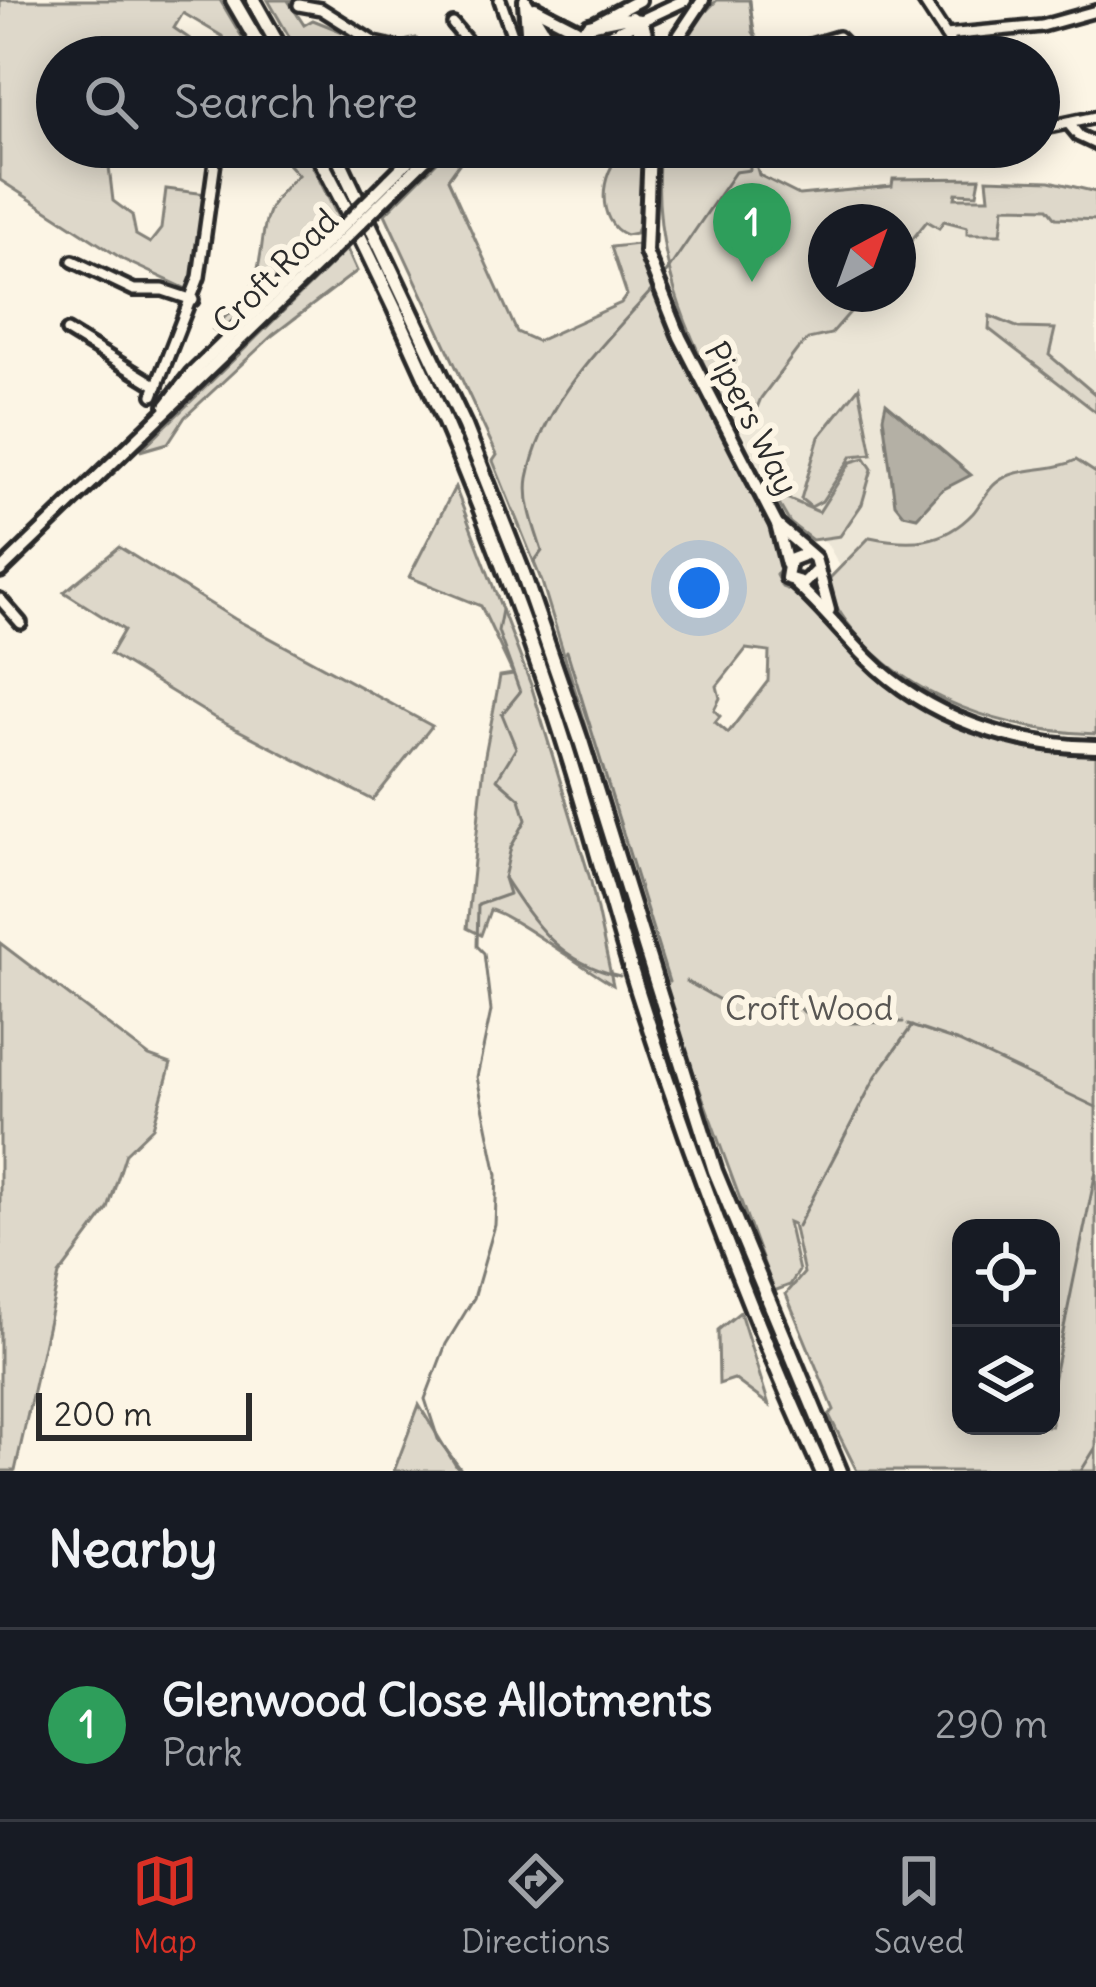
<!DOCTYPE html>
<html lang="en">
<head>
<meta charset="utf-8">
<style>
  body { margin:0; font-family:Delius,sans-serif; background:#20242c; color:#f1f3f6 }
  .controls { position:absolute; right:36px; bottom:36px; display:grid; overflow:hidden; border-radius:24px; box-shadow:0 6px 30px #0003 }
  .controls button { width:108px; height:108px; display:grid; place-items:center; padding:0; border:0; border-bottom:3px solid #363941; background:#171b24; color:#f1f3f6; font:60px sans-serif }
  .compass { position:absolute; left:808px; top:204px; width:108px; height:108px; border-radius:50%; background:#171b24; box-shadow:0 6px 30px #0003; rotate:41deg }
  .scale { position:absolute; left:36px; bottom:30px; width:216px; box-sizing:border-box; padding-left:12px; border:6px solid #2b2b2b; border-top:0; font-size:33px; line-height:42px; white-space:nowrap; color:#2b2b2b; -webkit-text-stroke:9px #fcf5e5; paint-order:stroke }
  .you { position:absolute; left:699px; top:588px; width:42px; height:42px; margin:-30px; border:9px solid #fff; border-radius:50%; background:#1a73e8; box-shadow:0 0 0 18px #1a73e833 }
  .badge { display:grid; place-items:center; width:78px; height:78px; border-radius:50%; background:#d93025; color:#fff; font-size:39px; font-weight:700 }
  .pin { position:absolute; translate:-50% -99px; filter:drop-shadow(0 3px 6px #0008) }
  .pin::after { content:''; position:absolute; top:63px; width:42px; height:36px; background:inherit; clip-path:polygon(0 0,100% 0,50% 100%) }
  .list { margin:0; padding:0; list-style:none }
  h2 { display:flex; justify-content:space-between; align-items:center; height:156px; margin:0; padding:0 48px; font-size:51px }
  h2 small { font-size:39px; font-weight:400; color:#9ea1a6 }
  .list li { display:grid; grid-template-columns:78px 1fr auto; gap:36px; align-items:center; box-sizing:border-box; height:192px; padding:0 48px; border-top:3px solid #363941 }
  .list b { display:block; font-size:45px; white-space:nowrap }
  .list p { margin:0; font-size:39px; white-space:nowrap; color:#9ea1a6 }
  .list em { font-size:39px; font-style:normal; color:#9ea1a6 }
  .icon { flex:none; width:66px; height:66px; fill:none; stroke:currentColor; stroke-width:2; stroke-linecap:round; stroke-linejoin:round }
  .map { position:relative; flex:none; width:1096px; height:1471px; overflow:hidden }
  .search { position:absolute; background:#171b24; box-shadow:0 6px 30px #0003; left:36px; right:36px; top:36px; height:132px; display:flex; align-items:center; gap:30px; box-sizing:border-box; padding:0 42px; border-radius:66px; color:#9ea1a6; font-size:45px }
  .sheet { height:348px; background:#171b24 }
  nav { display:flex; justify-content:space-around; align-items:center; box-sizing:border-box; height:168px; border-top:3px solid #363941; background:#171b24; font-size:33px; color:#9ea1a6 }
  nav a { display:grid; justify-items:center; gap:6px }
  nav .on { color:#d93025 }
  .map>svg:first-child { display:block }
</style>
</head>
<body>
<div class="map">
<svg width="1096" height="1471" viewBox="0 0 1096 1471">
  <rect width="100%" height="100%" fill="#fcf5e5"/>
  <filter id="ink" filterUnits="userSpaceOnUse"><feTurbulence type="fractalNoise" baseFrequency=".00833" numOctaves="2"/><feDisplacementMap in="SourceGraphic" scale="24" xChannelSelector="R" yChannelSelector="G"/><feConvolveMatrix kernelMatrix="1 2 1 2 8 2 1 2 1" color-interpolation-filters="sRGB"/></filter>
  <g filter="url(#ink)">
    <polygon fill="#ece6d7" points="990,198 1096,207 1096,474 857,634 831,595 830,578 840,566 826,542 807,538 786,517 739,427 738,415 749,396 854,294 898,294 898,243 925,210"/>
    <g fill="#ded8ca" stroke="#84827a" stroke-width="3" fill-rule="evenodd">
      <polygon points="0,0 220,0 254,57 234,57 222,36 183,13 174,28 193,41 188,57 161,45 157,51 163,57 57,57 57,147 124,147 109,167 113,201 132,215 136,235 150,243 161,229 166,189 207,194 191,291 124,260 0,180"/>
      <polygon points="268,0 299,0 289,2 304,25 313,20 405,57 404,41 416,38 426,57 301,57"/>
      <polygon points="717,0 749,0 755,36 763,47 782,47 791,57 676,57 691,27"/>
      <path d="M222,147H303L339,219L219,333L213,329C226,315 250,296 256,277C269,228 254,214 298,175L278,153Z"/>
      <path d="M452,147H483L466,154L448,179L517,332L537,341L621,303L627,295L611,247L638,244L667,326L777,538L782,566L776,575L782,587C812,596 829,628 850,649C904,705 1017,761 1096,754V1471H857L829,1415L834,1410L786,1294L804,1273L793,1224L788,1222L799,1271L790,1285L774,1291L684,1047L542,582L493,461L497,455L385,214ZM746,649L769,652L768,681L728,733L715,722L720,716L714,710L720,698L717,686ZM961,1228H1051V1426H961Z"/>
      <path d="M660,147H751L759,175L799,195L892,186L893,179L980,178L977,194L956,193L955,198H989L987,179L1050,181L1096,192V220L1056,218L1048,208L1004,207L1001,234H967V227L944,221L939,228L927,221L898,257V222H826V294H866L831,334L808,339L797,350L761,398L750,425L736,427C686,336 650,253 660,147Z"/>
      <path d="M622,153L642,156L638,226L636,233L626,235C595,222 600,172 622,153Z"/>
      <polygon points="347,249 357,271 273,335 185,417 168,443 140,451"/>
      <polygon points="990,316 1019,328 1055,329 1049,355 1096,395 1096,412 989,329"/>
      <polygon points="859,387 872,454 852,456 822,501 811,507 801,499 819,437"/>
      <polygon points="865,458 872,469 862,504 840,536 812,540 790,523 776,499 782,496 819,512 851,462"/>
      <path d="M1076,460L1096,473V734C1006,731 910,701 852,629C840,614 828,597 830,578L870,537C909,545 943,545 973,513C981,504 987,490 996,483C1018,465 1051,473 1076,460Z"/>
      <path d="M455,487L531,685L591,882L613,985C589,972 506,911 490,910L481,935L467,928L485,755L500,676L513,674L481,606L409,577Z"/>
      <polygon points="119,547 235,619 432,726 373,800 215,718 110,654 124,630 64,592"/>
      <polygon points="0,943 149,1056 171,1064 153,1127 126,1153 108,1209 59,1275 15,1471 0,1471"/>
      <polygon points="740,1312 769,1405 734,1379 719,1384 718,1330"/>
      <polygon points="419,1405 459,1471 394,1471"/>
    </g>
    <polygon fill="#b4b0a5" stroke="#7d7b74" stroke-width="3" points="886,403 971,475 942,490 917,517 903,514 895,504 883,417"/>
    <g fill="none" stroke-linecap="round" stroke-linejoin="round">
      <g stroke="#7d7b74" stroke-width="3">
        <polyline points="750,0 753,32 770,57"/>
        <polyline points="666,273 735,172 750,170 749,147"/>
        <path d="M534,562L542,551C535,529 524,502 528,478C542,403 603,345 651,291"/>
        <path d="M502,610L498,631L520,692L502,714L516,748L497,779L520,799L526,820L511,847L504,878C535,925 560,963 620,976"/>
        <polyline points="567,651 669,982"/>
        <polyline points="686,981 725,1003 765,1000"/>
        <polyline points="768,999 787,994 804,1012 842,1021"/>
        <polyline points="849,1023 903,1022"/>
        <polyline points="908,1025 959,1042 1096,1107"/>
        <polyline points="798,1226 876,1076 912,1026"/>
        <polyline points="1051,1391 1096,1171"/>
        <polyline points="462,1471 438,1439 425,1399 446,1344 474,1298 495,1225 497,1175 477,1077 491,1011 484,953 477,946 478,905 509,894 504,878"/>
        <polyline points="1081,1471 1096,1447"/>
      </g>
      <g stroke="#2b2b2b" stroke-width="18">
        <g id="minor">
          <polyline points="923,0 946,35 1042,26 1096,11"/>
          <polyline points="299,5 321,9 375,43 438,57"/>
          <polyline points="453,24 466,40 467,57"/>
          <polyline points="946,35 960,57"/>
          <polyline points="496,57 513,37 500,0"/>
          <polyline points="797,57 804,47 838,37 858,57"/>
          <polyline points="1069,124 1079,136 1096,144"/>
          <polyline points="1039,129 1096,117"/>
          <polyline points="73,261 134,290 163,290 193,300"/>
          <polyline points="67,331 157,386"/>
          <polyline points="153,395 199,277 217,147"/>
          <polyline points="0,599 21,623"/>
        </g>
      </g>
      <g stroke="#2b2b2b" stroke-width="20">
        <g id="major">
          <polyline points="525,0 560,57"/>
          <polyline points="535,8 576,29"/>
          <polyline points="632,17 653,57"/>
          <polyline points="642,20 652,54"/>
          <polyline points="528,21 549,57"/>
          <polyline points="589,25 623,18 641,20"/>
          <polyline points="603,40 640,57"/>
          <polyline points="520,57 528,44 525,3"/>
          <polyline points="532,57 639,0"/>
          <polyline points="563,57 685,0"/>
          <polyline points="665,57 703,0"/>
          <polyline points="650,147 646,252 680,337 777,525 787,564"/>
          <polyline points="389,180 422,147"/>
          <polyline points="395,189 438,147"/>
          <polyline points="166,406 191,374 327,242"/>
          <polyline points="777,525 815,558 829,610"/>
          <polyline points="808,553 790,560 787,578 804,583 818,569"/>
          <polyline points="0,571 333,250"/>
          <path d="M796,584C822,607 843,634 867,658C927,718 1013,746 1096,747"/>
        </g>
      </g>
      <g stroke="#2b2b2b" stroke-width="21">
        <g id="highway">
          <polyline points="233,0 266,57"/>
          <polyline points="253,0 285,57"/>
          <path d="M314,147C408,324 486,509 550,699C585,800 609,903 642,1004C693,1163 752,1319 822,1471"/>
          <polyline points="333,147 465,426 523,573 582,744 715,1171 840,1471"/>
        </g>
      </g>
      <use href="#minor" stroke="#fcf5e5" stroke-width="9"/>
      <use href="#major" stroke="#fcf5e5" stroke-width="10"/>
      <use href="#highway" stroke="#fcf5e5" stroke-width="12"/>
      <g stroke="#2b2b2b" stroke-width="20" stroke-linecap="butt">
        <g id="major-bridge">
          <polyline points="327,242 389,180"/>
          <polyline points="333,250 395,189"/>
        </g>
      </g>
      <use href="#major-bridge" stroke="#fcf5e5" stroke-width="10"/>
    </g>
  </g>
  <g text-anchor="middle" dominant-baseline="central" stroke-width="12" stroke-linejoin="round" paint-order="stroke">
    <g font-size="33" fill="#2b2b2b" stroke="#fcf5e5">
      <text transform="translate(275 271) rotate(-45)">Croft Road</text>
      <text transform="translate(752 418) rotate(63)">Pipers Way</text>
    </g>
    <g font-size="33" fill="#585653" stroke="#fcf5e5">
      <text x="809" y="1008">Croft Wood</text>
    </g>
  </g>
</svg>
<div class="controls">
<button><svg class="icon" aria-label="locate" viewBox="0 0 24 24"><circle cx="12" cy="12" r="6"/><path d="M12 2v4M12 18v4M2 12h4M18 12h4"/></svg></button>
<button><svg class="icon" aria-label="layers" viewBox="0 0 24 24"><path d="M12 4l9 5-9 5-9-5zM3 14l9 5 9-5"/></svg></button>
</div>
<svg class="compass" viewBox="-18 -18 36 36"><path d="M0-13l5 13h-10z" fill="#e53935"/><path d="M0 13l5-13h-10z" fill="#9ea1a6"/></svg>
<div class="scale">200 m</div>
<div class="you"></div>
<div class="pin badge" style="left:752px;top:282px;background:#2e9e5b">1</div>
<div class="search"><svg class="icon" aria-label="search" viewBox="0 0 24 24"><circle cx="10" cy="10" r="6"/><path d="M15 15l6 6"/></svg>Search here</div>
</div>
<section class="sheet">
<h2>Nearby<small></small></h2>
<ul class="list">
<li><span class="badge" style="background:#2e9e5b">1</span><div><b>Glenwood Close Allotments</b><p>Park</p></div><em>290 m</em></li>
</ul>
</section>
<nav>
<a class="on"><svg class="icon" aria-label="map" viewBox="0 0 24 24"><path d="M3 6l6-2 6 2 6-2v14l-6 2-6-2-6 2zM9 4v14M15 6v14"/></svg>Map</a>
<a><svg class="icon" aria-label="directions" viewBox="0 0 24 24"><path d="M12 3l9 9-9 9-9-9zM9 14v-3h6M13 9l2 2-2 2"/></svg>Directions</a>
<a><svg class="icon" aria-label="saved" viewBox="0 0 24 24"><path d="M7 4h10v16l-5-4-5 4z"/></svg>Saved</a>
</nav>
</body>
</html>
